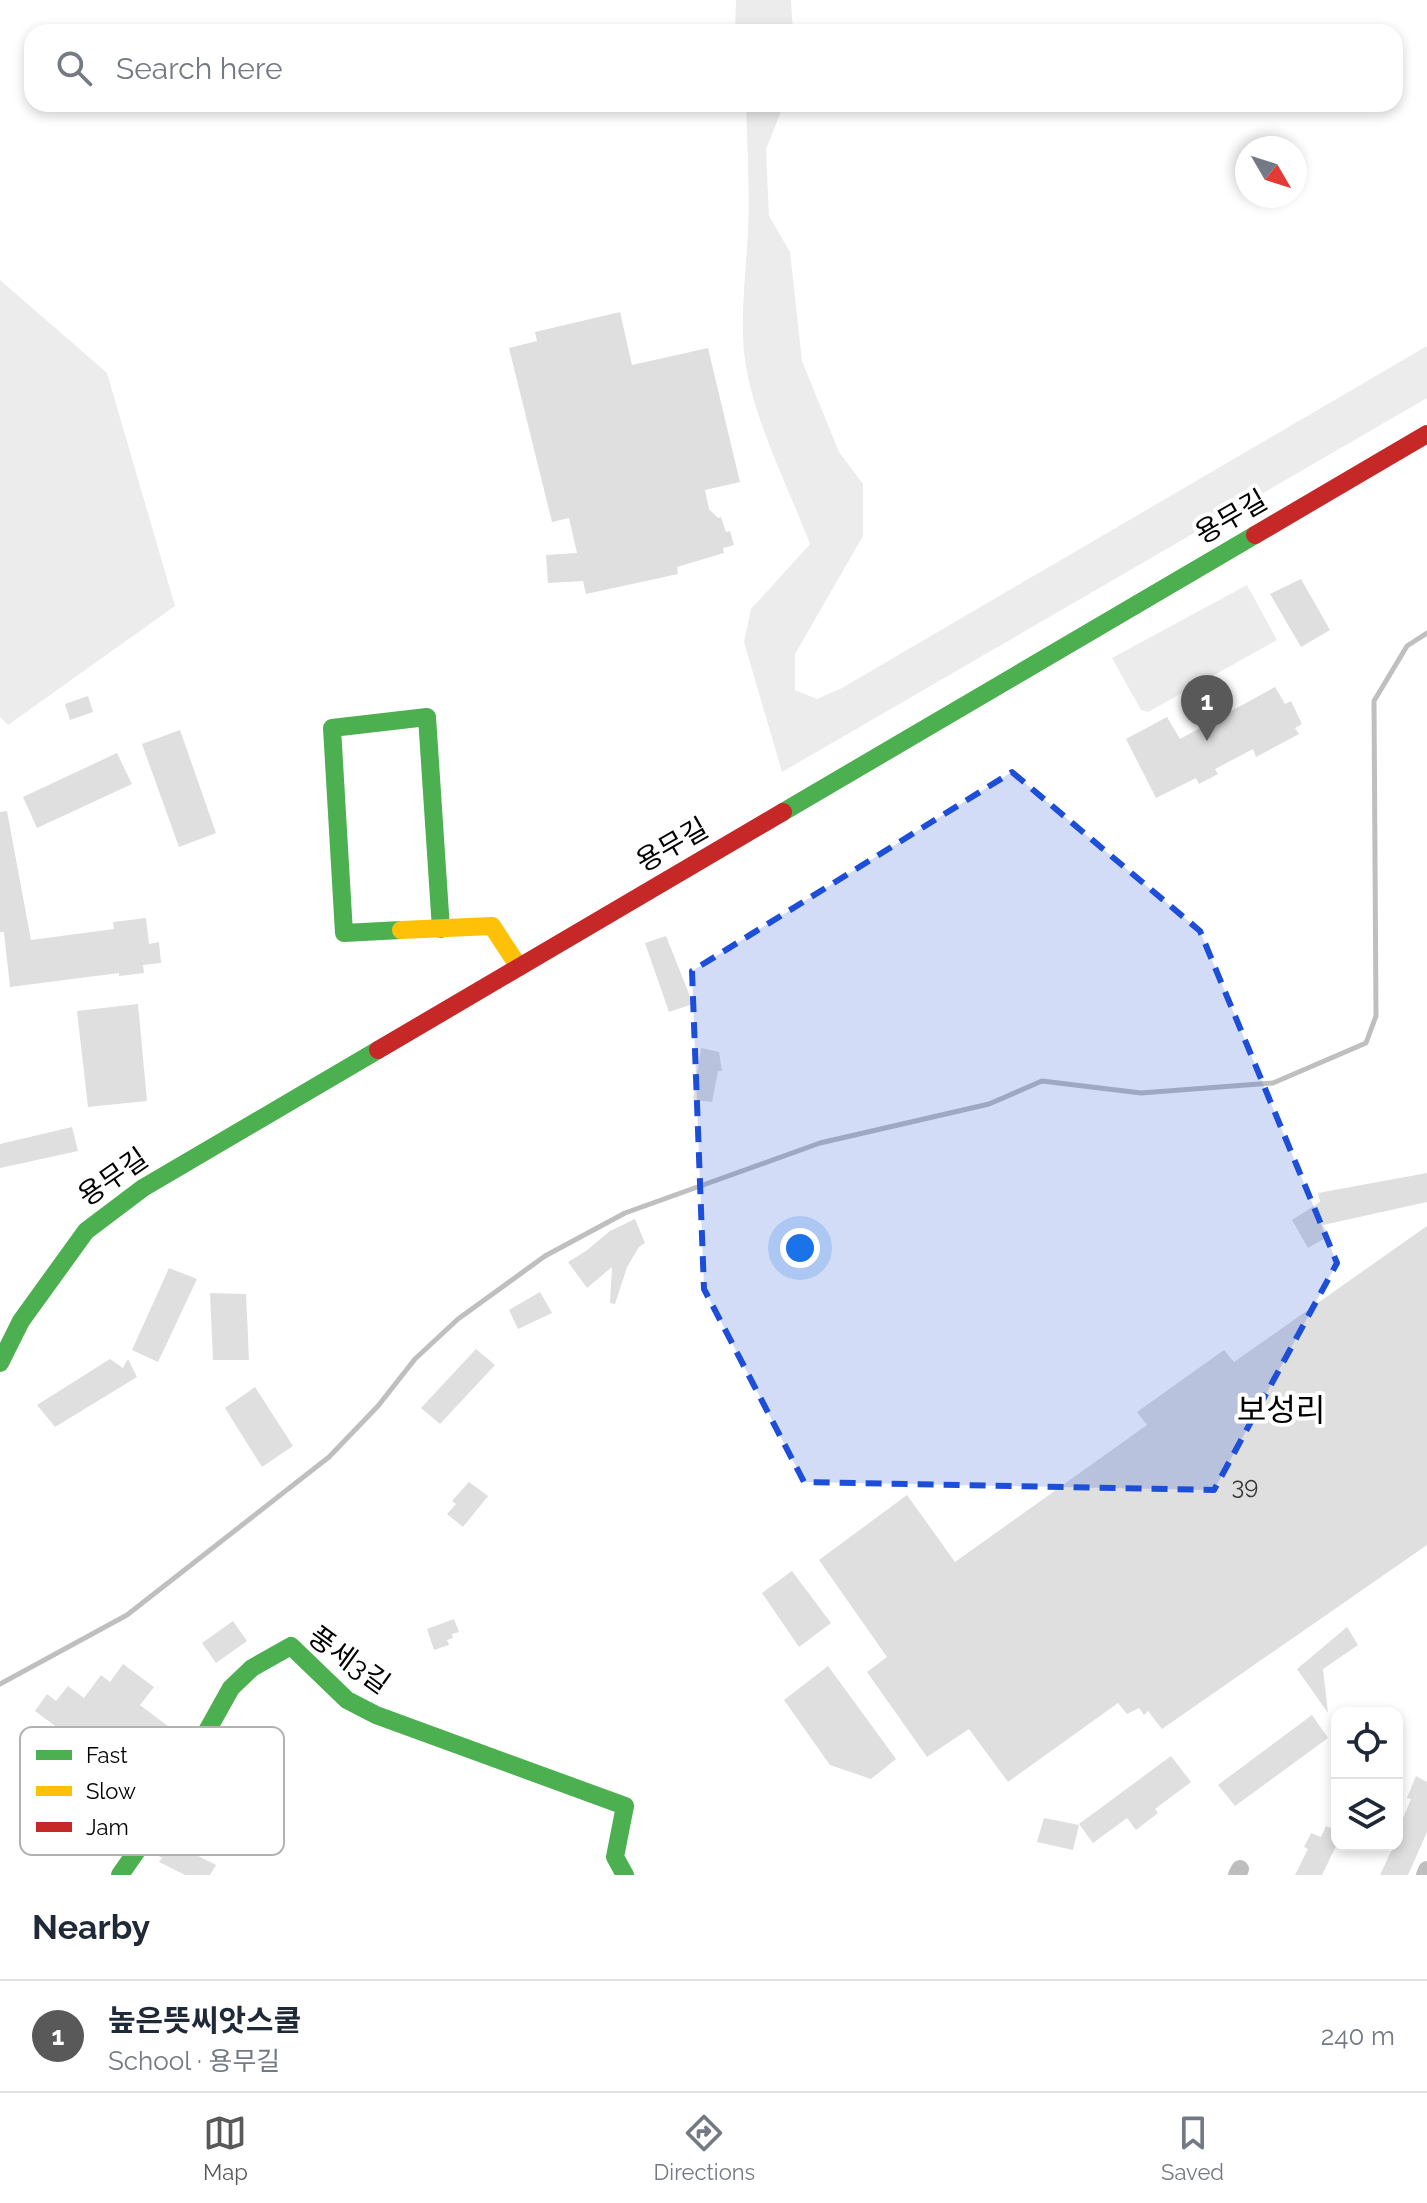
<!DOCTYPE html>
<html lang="en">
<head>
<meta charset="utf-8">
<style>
  body { margin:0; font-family:Raleway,"Noto Sans KR",sans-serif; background:#f2f2f3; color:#1f2937 }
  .controls { position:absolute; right:24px; bottom:24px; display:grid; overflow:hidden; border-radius:16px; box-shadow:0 4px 12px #0003 }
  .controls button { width:72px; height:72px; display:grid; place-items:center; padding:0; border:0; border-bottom:2px solid #e0e1e3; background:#fff; color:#1f2937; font:40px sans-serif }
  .compass { position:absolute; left:1235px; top:136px; width:72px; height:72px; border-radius:50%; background:#fff; box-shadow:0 4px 12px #0003; rotate:129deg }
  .you { position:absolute; left:800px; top:1248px; width:28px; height:28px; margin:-20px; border:6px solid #fff; border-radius:50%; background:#1a73e8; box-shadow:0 0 0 12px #1a73e833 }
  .badge { display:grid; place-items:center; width:52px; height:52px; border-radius:50%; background:#595959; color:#fff; font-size:26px; font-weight:700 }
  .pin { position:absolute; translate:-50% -66px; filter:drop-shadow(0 2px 4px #0008) }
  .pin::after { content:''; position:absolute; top:42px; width:28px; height:24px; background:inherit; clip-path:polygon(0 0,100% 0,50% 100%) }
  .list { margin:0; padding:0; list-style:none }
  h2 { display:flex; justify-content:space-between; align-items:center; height:104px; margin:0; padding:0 32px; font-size:34px }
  h2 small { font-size:26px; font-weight:400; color:#747a83 }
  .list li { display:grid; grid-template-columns:52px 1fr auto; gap:24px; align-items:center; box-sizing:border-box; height:112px; padding:0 32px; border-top:2px solid #e0e1e3 }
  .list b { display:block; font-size:30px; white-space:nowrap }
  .list p { margin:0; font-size:26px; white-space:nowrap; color:#747a83 }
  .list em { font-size:26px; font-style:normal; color:#747a83 }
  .icon { flex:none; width:44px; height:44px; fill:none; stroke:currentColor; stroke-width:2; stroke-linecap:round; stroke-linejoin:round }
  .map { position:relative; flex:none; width:1427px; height:1875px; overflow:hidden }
  .search { position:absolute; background:#fff; box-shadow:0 4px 12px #0003; left:24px; right:24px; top:24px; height:88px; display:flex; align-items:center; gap:20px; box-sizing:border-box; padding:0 28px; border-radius:24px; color:#747a83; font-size:30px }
  .sheet { height:216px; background:#fff }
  nav { display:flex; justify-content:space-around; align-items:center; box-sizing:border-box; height:112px; border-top:2px solid #e0e1e3; background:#fff; font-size:22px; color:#747a83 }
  nav a { display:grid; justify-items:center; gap:4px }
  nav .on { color:#595959 }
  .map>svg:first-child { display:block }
</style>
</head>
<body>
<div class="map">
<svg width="1427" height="1875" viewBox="0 0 1427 1875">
  <rect width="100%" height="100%" fill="#fff"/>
  <g fill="#ececec">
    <polygon points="736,0 791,0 793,32 735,32"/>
    <path d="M746,104H784L766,149L769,216L790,252L802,361L839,452L863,484V536L795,654V690L817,699L842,688L1427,346V398L782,772L744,642L751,609L810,544C789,489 758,429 747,372C738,330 746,275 748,232C750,190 747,146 746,104Z"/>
    <polygon points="0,280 107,373 175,606 8,725 0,717"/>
    <polygon points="1247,585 1277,640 1148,712 1141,710 1112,658"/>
  </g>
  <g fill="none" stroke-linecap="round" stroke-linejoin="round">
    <polyline stroke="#bfbfbf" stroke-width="5" points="0,1684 127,1615 329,1457 378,1406 415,1359 458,1319 545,1256 625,1213 820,1143 989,1104 1042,1081 1141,1093 1273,1083 1366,1043 1376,1016 1374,701 1407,646 1427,633"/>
  </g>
  <g fill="#dfdfdf">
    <polygon points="620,312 632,365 708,348 740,482 705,490 709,509 718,518 721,517 726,532 730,531 734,545 723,548 724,553 677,567 678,574 586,594 583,581 548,583 546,555 577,553 569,518 552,522 509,348 537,341 535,332"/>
    <polygon points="1301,579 1330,630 1301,647 1270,594"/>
    <polygon points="1275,687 1285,704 1291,701 1302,724 1295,728 1299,734 1256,757 1253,749 1215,769 1218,774 1199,784 1196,778 1156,798 1126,739 1167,717 1180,739"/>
    <polygon points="88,696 93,712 70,720 65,704"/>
    <polygon points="180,730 216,833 179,847 142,744"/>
    <polygon points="117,753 132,784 37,828 23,797"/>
    <polygon points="7,811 31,940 114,929 113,922 146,918 149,944 159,942 161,963 143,965 144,973 119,976 119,973 10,987 4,932 0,932 0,812"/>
    <polygon points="666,936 693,1004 669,1012 645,943"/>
    <polygon points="138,1004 147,1101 88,1107 77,1011"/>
    <polygon points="701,1048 719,1052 722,1071 718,1071 712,1102 693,1100"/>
    <polygon points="72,1127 78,1151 0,1168 0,1144"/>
    <polygon points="1427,1173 1427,1202 1323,1225 1329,1236 1308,1248 1292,1220 1320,1202 1318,1193"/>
    <polygon points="635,1219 645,1243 639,1247 627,1267 615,1304 610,1303 612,1267 587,1288 568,1262 586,1251 610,1231"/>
    <polygon points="1427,1226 1427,1545 1162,1729 1148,1711 1144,1715 1139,1708 1127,1714 1118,1703 1008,1782 969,1729 927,1757 867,1672 887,1657 819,1560 907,1495 955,1562 1147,1425 1137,1412 1224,1350 1234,1362"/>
    <polygon points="169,1268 197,1279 158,1362 132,1350"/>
    <polygon points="540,1292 552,1313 518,1329 509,1310"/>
    <polygon points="210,1293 246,1294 249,1360 213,1360"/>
    <polygon points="476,1349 495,1365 440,1424 421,1408"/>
    <polygon points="110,1359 123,1368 128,1359 137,1377 55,1427 37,1405"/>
    <polygon points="255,1387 293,1446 262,1467 225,1408"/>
    <polygon points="469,1482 488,1496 463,1527 447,1514 456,1504 452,1501"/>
    <polygon points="792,1571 831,1623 799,1647 762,1593"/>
    <polygon points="454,1619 459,1632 452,1634 453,1638 447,1640 449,1645 434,1650 427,1629"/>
    <polygon points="233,1621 247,1641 216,1663 202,1643"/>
    <polygon points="1347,1627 1358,1645 1323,1669 1328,1713 1297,1669"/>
    <polygon points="123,1664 154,1687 140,1705 169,1727 152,1750 156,1752 132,1783 35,1711 47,1694 56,1701 68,1686 84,1698 101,1675 110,1682"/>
    <polygon points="828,1666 896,1759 871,1779 830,1765 784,1700"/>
    <polygon points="1312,1715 1328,1738 1235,1806 1218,1785"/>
    <polygon points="1171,1756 1191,1782 1155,1809 1158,1813 1136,1830 1127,1818 1093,1843 1079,1824"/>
    <polygon points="1416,1776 1427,1782 1427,1832 1408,1875 1380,1875 1394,1845 1397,1845 1397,1833 1411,1799 1407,1798"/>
    <polygon points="1044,1818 1079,1825 1073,1850 1037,1842"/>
    <polygon points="1326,1826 1337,1831 1337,1844 1322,1875 1295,1875 1308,1849 1304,1847 1311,1833 1321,1837"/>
    <polygon points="165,1839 216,1865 210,1875 185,1875 159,1862 162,1858 156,1854"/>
  </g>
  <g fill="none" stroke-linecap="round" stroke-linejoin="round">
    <g stroke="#bebebe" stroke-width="18">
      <polyline points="1237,1875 1240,1869"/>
      <polyline points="1425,1875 1427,1870"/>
    </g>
    <g stroke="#4caf50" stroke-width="18">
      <polyline points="783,812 1255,535"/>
      <polyline points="401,930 344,933 332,728 427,717 441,929"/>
      <polyline points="0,1363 21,1321 86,1231 143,1188 378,1050"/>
      <polyline points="120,1875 154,1826 231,1688 252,1668 291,1646 347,1700 376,1715 625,1806 615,1857 625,1875"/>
    </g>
    <polyline stroke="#ffc107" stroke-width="18" points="401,930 492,926 519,967"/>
    <g stroke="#c62828" stroke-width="18">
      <polyline points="1255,535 1427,434"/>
      <polyline points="378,1050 783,812"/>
    </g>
  </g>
  <path fill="#1d4ed8" fill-opacity="0.2" stroke="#1d4ed8" stroke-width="6" stroke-dasharray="16 10" stroke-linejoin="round" d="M1012,772L1200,931L1337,1263L1214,1490L804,1482L704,1289L692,971Z"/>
  <g text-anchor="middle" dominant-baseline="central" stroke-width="8" stroke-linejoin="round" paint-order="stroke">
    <g font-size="24" fill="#383838">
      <text x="1245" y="1485">39</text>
    </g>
    <g font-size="28" fill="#000" stroke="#fff">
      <text transform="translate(1231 517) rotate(-30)">용무길</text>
      <text transform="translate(672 845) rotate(-30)">용무길</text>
      <text transform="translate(113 1177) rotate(-35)">용무길</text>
      <text transform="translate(349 1660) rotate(36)">풍세3길</text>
    </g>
    <g font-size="32" fill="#000" stroke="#fff">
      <text x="1281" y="1409">보성리</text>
    </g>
  </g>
  <rect x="20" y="1727" width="264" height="128" rx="12" fill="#fff" stroke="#b2b2b2" stroke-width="2"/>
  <rect x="36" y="1750" width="36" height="10" fill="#4caf50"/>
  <rect x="36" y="1786" width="36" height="10" fill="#ffc107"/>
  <rect x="36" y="1822" width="36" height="10" fill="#c62828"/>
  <g font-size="22" fill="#000">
    <text x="86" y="1763">Fast</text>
    <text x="86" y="1799">Slow</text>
    <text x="86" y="1835">Jam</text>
  </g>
</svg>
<div class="controls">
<button><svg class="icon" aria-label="locate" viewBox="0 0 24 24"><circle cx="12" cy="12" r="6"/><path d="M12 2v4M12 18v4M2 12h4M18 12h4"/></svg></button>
<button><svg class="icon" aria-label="layers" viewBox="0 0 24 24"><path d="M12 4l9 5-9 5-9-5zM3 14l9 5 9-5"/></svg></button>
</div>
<svg class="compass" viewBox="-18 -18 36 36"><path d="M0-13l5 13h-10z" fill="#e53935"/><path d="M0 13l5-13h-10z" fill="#747a83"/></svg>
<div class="you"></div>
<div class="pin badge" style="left:1207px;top:741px">1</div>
<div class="search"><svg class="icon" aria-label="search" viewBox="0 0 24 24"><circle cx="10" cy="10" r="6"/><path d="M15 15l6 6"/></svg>Search here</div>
</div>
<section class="sheet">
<h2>Nearby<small></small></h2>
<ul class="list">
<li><span class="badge">1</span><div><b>높은뜻씨앗스쿨</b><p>School · 용무길</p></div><em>240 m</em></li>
</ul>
</section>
<nav>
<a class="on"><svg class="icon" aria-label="map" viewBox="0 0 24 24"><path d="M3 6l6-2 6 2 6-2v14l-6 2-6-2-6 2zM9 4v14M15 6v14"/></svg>Map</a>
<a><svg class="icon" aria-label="directions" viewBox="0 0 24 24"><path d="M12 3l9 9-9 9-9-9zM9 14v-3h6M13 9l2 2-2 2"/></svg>Directions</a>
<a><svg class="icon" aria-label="saved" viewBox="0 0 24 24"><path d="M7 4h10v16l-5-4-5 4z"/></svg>Saved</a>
</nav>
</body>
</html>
